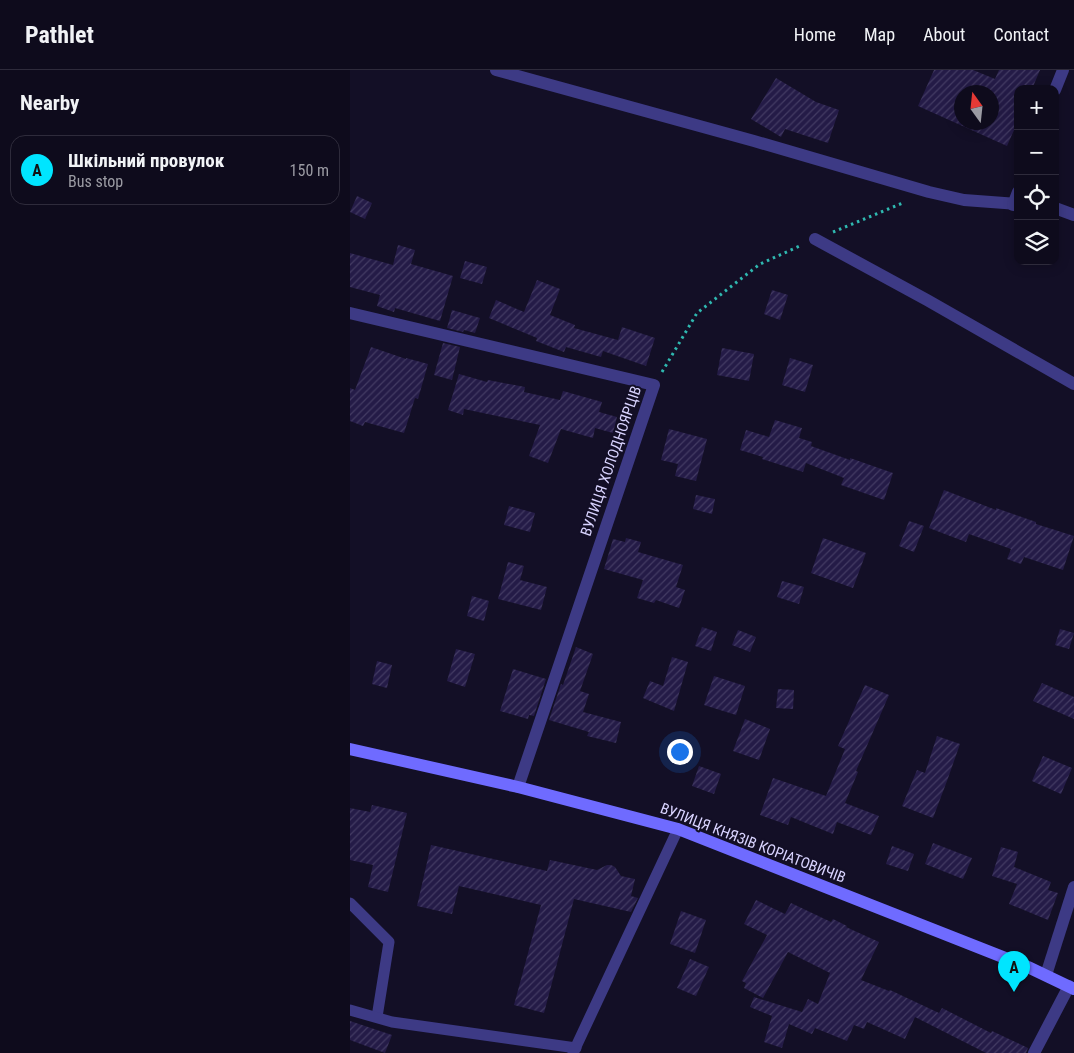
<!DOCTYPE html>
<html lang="en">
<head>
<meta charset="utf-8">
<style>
  body { margin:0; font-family:"Roboto Condensed",sans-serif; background:#171425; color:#f1f3f6 }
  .controls { position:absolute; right:15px; top:15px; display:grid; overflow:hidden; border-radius:10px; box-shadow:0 2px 12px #0003 }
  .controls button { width:45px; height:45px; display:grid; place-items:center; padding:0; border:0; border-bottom:1px solid #2e2b3b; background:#0e0b1c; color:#f1f3f6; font:25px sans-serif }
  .compass { position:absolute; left:604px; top:15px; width:45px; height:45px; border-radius:50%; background:#0e0b1c; box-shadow:0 2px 12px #0003; rotate:345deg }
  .you { position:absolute; left:329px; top:681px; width:18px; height:18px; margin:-12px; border:4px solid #fff; border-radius:50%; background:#1a73e8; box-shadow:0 0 0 8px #1a73e833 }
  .badge { display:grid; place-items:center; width:32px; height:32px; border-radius:50%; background:#00e5ff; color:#111; font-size:16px; font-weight:700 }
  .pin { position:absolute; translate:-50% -41px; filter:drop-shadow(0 1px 2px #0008) }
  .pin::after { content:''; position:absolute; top:26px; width:18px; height:15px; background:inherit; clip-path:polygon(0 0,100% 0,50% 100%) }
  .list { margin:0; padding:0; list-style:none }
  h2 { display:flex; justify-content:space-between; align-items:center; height:65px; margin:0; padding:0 20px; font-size:21px }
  h2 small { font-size:16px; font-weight:400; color:#9b9ba3 }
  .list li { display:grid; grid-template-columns:32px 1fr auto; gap:15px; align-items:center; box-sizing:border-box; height:70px; margin:0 10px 10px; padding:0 10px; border:1px solid #2e2b3b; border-radius:15px }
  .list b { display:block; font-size:19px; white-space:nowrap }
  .list p { margin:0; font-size:16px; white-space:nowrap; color:#9b9ba3 }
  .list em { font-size:16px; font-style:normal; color:#9b9ba3 }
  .icon { flex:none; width:28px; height:28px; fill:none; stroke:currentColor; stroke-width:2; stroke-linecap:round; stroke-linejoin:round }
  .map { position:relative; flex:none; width:724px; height:983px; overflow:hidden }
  header { display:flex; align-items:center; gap:30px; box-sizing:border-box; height:70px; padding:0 25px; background:#0e0b1c; border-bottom:1px solid #2e2b3b }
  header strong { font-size:24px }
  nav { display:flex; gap:28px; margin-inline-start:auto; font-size:18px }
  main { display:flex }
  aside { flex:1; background:#0e0b1c }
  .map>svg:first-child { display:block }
</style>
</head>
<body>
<header>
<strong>Pathlet</strong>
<nav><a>Home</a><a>Map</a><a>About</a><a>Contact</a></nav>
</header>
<main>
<aside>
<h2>Nearby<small></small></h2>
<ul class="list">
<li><span class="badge">A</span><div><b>Шкільний провулок</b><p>Bus stop</p></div><em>150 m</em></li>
</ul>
</aside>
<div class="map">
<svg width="724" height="983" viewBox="0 0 724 983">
  <defs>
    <pattern id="building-hatch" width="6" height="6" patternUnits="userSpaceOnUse" patternTransform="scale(1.25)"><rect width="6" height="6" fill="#241b47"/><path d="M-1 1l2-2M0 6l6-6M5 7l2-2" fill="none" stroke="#433b63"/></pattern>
  </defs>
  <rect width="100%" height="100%" fill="#130f26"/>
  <g fill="url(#building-hatch)" fill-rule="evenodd">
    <path d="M584,0H623L645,9L649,0H690L682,19H668V51L657,76L568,36ZM612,22H642V52H612Z"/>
    <polygon points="426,8 466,32 489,40 478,73 435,59 431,67 401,49"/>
    <polygon points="7,126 22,133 15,149 0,142"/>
    <polygon points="48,175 65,180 61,194 103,206 90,251 45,238 44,242 27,236 30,225 0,217 0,183 43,195"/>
    <polygon points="115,191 137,197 132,214 110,208"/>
    <polygon points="187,210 210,219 200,245 225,255 224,258 268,270 272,257 305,268 296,296 253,281 251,287 216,277 214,282 186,271 187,268 139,248 146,230 174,242"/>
    <polygon points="422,220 438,225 430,250 414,244"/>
    <polygon points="102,240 130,248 125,263 114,260 113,262 97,258"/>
    <polygon points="93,273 110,277 102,310 84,305"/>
    <polygon points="21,277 56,289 56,288 78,294 68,329 65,328 54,363 15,352 13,356 0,351 0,318 5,320"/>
    <polygon points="372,278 404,284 399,311 367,305"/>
    <polygon points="440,288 463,295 455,322 432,315"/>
    <polygon points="109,304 137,312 138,310 175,317 174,322 210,330 213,321 252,332 249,342 267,347 263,363 245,358 243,368 211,359 198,393 179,386 190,355 114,339 113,345 98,340"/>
    <polygon points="425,350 452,358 449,368 462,372 461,376 500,390 500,388 543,403 534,430 491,415 494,408 456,393 453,402 412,389 413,387 390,380 396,360 419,367"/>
    <polygon points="319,359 357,369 346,411 325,406 328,394 311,390"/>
    <polygon points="594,420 646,440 646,438 686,452 686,454 724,466 713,500 674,487 671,494 657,489 661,479 619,464 616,472 579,458"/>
    <polygon points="346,425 365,429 362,444 343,439"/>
    <polygon points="159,436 185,443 180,462 154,455"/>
    <polygon points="559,451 574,456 564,482 549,476"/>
    <polygon points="276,468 291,472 288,482 333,495 326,517 335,520 329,538 306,530 304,533 287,528 293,510 254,499 263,469 275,472"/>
    <polygon points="473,468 516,483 503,518 461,503"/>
    <polygon points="158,492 174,496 170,510 197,517 191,540 148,529"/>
    <polygon points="432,511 454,517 449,534 427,527"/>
    <polygon points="122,526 139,531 134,551 117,546"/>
    <polygon points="352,557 367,562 361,581 345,576"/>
    <polygon points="710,559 724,563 719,579 705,575"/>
    <polygon points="388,560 406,567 400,582 382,575"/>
    <polygon points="226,577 243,584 230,621 239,624 233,642 271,652 266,673 237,666 239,662 199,650 211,614 213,615"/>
    <polygon points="106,579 125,584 115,617 97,611"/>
    <polygon points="322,587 338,592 324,641 293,628 300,611 313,616"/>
    <polygon points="27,591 42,595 37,618 22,614"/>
    <polygon points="163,599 196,609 184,646 179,645 178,649 150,641"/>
    <polygon points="364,606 395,616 386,645 354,635"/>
    <polygon points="692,613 724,627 724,649 683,631"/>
    <polygon points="515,615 539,625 506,701 508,702 495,733 529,746 521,765 487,752 483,764 441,747 438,755 410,745 423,708 476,726 495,679 488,676"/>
    <polygon points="428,619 444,620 443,639 426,638"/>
    <polygon points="395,649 420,659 409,690 383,681"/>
    <polygon points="587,666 610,674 597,711 583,748 552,736 567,700 575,703"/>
    <polygon points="693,686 722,698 711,724 682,711"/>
    <polygon points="349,696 371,704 364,724 342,716"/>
    <polygon points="22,735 57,743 38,822 18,817 23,795 0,790 0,738 20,742"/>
    <polygon points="583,773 622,788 613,809 575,794"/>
    <polygon points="81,775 197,801 200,790 247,800 257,795 261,795 265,797 271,806 285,809 281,826 288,828 281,842 224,829 194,943 164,935 191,835 109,816 102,844 67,836"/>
    <polygon points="542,776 564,784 558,801 536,794"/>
    <polygon points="651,777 668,782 664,797 701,812 698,820 708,823 698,850 659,834 667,814 642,806"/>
    <polygon points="406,830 435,844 441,833 481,852 483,849 497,856 496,857 529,872 511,910 539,921 540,920 589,943 592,938 641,963 642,961 678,978 676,983 636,983 565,947 555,969 517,952 514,959 504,955 497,971 465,958 462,964 439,954 432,978 414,972 422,946 400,937 404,927 452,942 458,929 468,934 480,903 438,882 413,928 394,918 396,913 392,911 417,865 394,854"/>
    <polygon points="331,841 356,850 345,883 320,874"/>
    <polygon points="340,889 359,897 346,926 327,918"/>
    <polygon points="0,951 42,965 35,983 0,970"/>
  </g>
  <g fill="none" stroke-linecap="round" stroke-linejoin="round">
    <g stroke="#2fb8b0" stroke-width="3" stroke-dasharray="2.5 4" stroke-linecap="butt">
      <polyline points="483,162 555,132"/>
      <polyline points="312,302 347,243 410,194 452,175"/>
    </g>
    <g stroke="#3d3a85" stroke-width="11">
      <polyline points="0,833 39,872 27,947"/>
      <polyline points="0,940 42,952 226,978"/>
      <polyline points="223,983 328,759"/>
    </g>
    <g stroke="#3d3a85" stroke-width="12">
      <polyline points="146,0 404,71 579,122 614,130 668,134"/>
      <polyline points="705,20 713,0"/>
      <polyline points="663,135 668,122"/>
      <polyline points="705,138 724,145"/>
      <polyline points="465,169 577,230 724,314"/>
      <polyline points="0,243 304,315 168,717"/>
      <polyline points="696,905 724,817"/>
      <polyline points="684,983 719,916"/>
    </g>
    <polyline stroke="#6f6bff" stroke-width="12" points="0,679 168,717 328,759 678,897 724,919"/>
  </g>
  <g text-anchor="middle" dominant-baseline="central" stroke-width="4" stroke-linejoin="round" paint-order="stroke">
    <g font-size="15" fill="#d9d4ff" stroke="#130f26">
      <text transform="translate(261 391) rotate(-71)">ВУЛИЦЯ ХОЛОДНОЯРЦІВ</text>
      <text transform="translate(403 773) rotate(21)">ВУЛИЦЯ КНЯЗІВ КОРІАТОВИЧІВ</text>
    </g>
  </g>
</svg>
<div class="controls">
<button>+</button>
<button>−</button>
<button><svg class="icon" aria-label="locate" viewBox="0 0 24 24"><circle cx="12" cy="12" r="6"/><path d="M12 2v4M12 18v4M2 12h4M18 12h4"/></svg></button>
<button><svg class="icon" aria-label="layers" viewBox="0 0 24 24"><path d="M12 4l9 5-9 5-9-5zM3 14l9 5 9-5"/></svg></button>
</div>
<svg class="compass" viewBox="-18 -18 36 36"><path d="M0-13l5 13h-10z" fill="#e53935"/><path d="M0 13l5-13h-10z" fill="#9b9ba3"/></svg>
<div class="you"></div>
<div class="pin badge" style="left:664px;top:922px">A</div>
</div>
</main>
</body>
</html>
